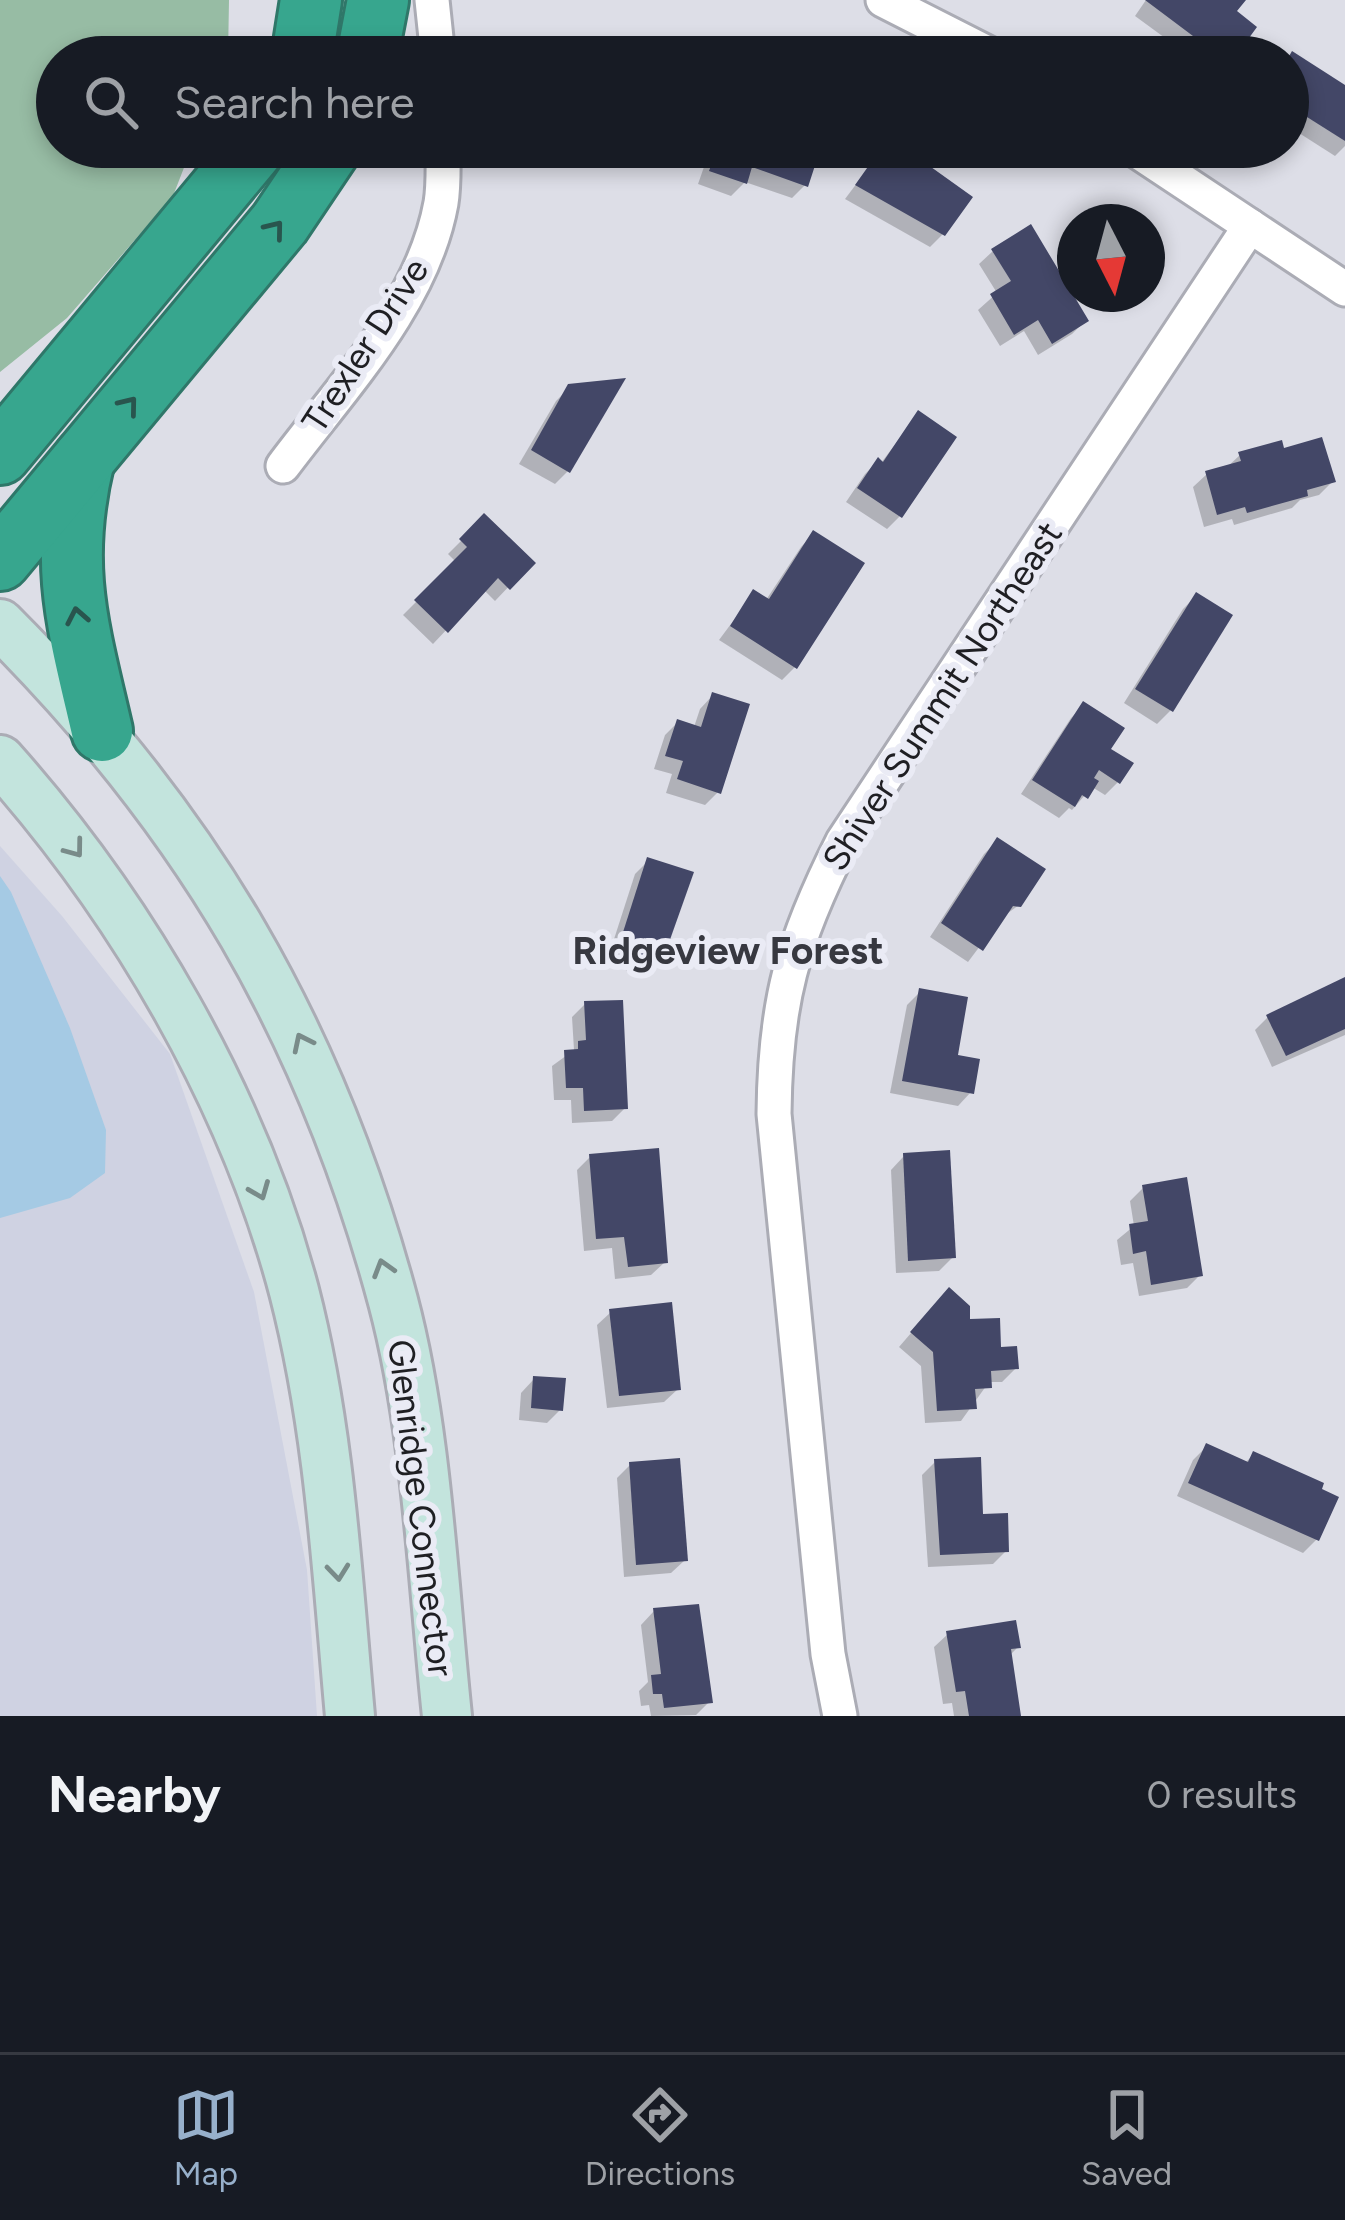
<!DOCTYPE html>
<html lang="en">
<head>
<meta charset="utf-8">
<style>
  body { margin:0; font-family:Figtree,sans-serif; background:#242831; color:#f1f3f6 }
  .compass { position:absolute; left:1057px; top:204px; width:108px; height:108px; border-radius:50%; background:#171b24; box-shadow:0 6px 18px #0003; rotate:174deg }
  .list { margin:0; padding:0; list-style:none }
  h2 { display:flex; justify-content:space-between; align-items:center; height:156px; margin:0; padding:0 48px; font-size:51px }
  h2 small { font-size:39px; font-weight:400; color:#9ea1a6 }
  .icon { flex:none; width:66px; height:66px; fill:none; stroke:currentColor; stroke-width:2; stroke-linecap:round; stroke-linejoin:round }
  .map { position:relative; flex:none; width:1345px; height:1716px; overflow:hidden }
  .search { position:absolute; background:#171b24; box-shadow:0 6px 18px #0003; left:36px; right:36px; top:36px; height:132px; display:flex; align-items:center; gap:30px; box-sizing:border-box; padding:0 42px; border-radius:66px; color:#9ea1a6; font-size:45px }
  .sheet { height:336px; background:#171b24 }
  nav { display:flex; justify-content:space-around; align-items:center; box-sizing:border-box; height:168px; border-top:3px solid #363941; background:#171b24; font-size:33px; color:#9ea1a6 }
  nav a { display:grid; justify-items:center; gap:6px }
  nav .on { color:#97b0cb }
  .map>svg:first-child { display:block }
</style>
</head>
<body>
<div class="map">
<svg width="1345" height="1716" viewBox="0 0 1345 1716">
  <rect width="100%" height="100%" fill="#dddee7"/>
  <polygon fill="#cfd2e2" points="0,846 62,916 170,1054 254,1292 307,1570 317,1716 0,1716"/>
  <polygon fill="#97bca4" points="0,0 229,0 228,57 57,57 57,147 192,147 173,196 67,318 0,372"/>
  <polygon fill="#a5cae4" points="0,876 11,892 70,1028 106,1130 105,1173 70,1198 0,1218"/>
  <g fill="#0003">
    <polygon points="1146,0 1242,0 1232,12 1231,57 1191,57 1135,16"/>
    <polygon points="1288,60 1345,88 1345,146 1335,156 1288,126"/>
    <polygon points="577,147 610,147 603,154 577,155"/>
    <polygon points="711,147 818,147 805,185 792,198 745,182 731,196 698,184"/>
    <polygon points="884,147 943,234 930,247 845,199"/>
    <polygon points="993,251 1086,320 1072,334 1038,355 1024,331 1000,346 978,310 997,293 979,264"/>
    <polygon points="570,387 568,471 555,484 519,464 556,401"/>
    <polygon points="918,414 900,516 887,529 846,502 865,474 878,461 881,463"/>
    <polygon points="1282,451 1332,482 1319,495 1300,500 1292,508 1234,525 1232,519 1204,527 1193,487 1207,474 1226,468 1240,455"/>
    <polygon points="484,518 531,563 495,601 484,590 433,644 403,615 456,562 448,554"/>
    <polygon points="814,533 795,667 782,680 719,640 754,593 766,600 801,547"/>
    <polygon points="1196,596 1229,616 1170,711 1157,724 1124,703 1183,609"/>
    <polygon points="713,695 718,792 705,805 666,793 672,774 654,769 665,735 678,722 694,727 700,709"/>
    <polygon points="1084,705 1107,750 1118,782 1105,795 1092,787 1072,810 1069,808 1059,818 1021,794 1071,718"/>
    <polygon points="997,841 1019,905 1001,918 968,962 930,937 984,854"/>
    <polygon points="648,861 659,963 645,976 606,964 635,874"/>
    <polygon points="1345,980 1345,1035 1272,1067 1255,1030 1268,1017"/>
    <polygon points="920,992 971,1092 958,1106 890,1093 907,1005"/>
    <polygon points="585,1004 625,1108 612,1121 572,1123 571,1100 554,1100 552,1066 574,1050 572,1017"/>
    <polygon points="904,1156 953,1257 939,1271 896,1273 891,1170"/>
    <polygon points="590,1157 665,1262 651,1275 615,1279 612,1248 584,1251 577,1170"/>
    <polygon points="1143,1188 1200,1275 1187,1288 1139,1296 1133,1263 1121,1265 1117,1240 1134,1226 1130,1201"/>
    <polygon points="936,1304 968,1322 1016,1368 1002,1382 989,1382 961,1421 925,1423 921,1366 899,1347"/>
    <polygon points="611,1312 678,1389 664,1402 607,1408 597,1325"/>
    <polygon points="534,1379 561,1409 547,1423 519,1420 521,1393"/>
    <polygon points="1207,1446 1245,1463 1253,1455 1317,1539 1303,1553 1177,1496 1193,1460"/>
    <polygon points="935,1462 1006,1551 993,1564 928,1567 922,1475"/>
    <polygon points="630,1465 685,1560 671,1573 624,1577 617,1478"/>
    <polygon points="654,1611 710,1701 696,1715 651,1716 649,1705 641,1706 639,1691 648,1682 641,1625"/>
    <polygon points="948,1634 1018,1647 1009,1656 1018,1716 954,1716 952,1703 943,1704 934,1647"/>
  </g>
  <g fill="#434767">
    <polygon points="1145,0 1246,0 1237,11 1257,27 1235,57 1221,57"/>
    <polygon points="1292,51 1345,85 1345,141 1288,105 1288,58"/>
    <polygon points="718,147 821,147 808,187 752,167 747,184 709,171"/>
    <polygon points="882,147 893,147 914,162 917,157 973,197 945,236 855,185"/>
    <polygon points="1031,224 1089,321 1052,344 1038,320 1014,335 990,294 1011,281 991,249"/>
    <polygon points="626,378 570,473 531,450 568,384"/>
    <polygon points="918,410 957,437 902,518 857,488 878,457 883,462"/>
    <polygon points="1322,437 1336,482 1307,490 1308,496 1247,513 1245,507 1217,515 1205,471 1241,461 1238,452 1282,440 1284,448"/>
    <polygon points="484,513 536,563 510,590 498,578 448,633 414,600 467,547 459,539"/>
    <polygon points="813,530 865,563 797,669 730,626 753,589 769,599"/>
    <polygon points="1196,592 1233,615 1173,712 1135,689"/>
    <polygon points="712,692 750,704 721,794 677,779 683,761 665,756 677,719 701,727"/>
    <polygon points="1083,701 1125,728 1111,749 1134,763 1120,784 1099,770 1094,778 1099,781 1088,799 1082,795 1075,807 1032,780"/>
    <polygon points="997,837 1046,869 1021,907 1013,906 983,951 941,923"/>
    <polygon points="647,857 694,872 661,965 617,951"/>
    <polygon points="1345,977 1345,1029 1286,1056 1266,1015"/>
    <polygon points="919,988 968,997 958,1055 980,1059 974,1094 902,1081"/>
    <polygon points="623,1000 628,1109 584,1111 583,1088 566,1088 564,1050 578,1049 578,1041 586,1040 584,1001"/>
    <polygon points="659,1148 668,1263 628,1267 624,1237 596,1239 589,1154"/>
    <polygon points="950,1150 956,1258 908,1261 903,1153"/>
    <polygon points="1187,1177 1203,1276 1151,1285 1146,1251 1133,1254 1129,1224 1148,1221 1142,1185"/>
    <polygon points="949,1287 970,1306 970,1319 1000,1318 1001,1347 1017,1346 1019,1369 991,1371 992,1388 975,1389 977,1409 937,1411 933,1352 910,1332"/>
    <polygon points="672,1302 681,1390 619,1396 609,1309"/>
    <polygon points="533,1376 566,1378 563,1411 531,1408"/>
    <polygon points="1206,1443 1248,1462 1253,1451 1324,1483 1322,1489 1339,1497 1319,1541 1188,1483"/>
    <polygon points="981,1457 983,1514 1008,1513 1009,1552 940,1555 934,1459"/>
    <polygon points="680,1458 688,1561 636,1565 629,1462"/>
    <polygon points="699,1604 713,1703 664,1708 662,1694 653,1694 651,1675 661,1674 653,1608"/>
    <polygon points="1016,1620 1021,1648 1011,1649 1021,1716 969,1716 965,1691 956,1692 946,1631"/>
  </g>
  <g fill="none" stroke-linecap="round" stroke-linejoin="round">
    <g stroke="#abacb5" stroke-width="39">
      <g id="street">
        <polyline points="432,0 438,57"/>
        <polyline points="883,0 995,57"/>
        <polyline points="1131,147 1345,289"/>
        <path d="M283,466C342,387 423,303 441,203C444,185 443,165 443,147"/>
        <path d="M840,1716L828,1654L774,1114C775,1001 792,942 843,841L1250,226"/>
      </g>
    </g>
    <g stroke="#abacb5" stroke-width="54">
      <g id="secondary">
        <path d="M0,624C198,822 320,1029 393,1301C427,1428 433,1584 447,1716"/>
        <path d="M0,760C132,908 243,1098 294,1291C330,1430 337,1574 350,1716"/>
      </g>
    </g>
    <g stroke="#2f7769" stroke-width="66">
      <g id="highway">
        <polyline points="302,57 311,0"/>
        <polyline points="367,57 378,0"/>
        <polyline points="0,454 255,147"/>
        <path d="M84,459C58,566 78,627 102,731"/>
        <polyline points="0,560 280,223 331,147"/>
      </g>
    </g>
    <use href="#street" stroke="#fff" stroke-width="33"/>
    <use href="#secondary" stroke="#c3e4dd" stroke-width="48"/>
    <use href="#highway" stroke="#37a68e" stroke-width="60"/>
  </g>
  <defs><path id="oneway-chevron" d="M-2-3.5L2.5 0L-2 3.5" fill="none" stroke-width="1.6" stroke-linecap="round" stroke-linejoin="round" transform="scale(3)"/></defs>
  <g stroke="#29554e">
    <use href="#oneway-chevron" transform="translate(275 229) rotate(-51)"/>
    <use href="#oneway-chevron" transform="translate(129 405) rotate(-51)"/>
    <use href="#oneway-chevron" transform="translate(77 616) rotate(-101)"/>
  </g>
  <g stroke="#798b89">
    <use href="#oneway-chevron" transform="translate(75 849) rotate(53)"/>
    <use href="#oneway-chevron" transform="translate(302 1042) rotate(-116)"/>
    <use href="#oneway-chevron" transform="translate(260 1191) rotate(68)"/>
    <use href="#oneway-chevron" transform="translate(383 1268) rotate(-107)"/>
    <use href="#oneway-chevron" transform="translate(338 1572) rotate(84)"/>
  </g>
  <g text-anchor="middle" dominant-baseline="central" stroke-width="12" stroke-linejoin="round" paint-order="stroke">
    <g font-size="36" fill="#1f1f23" stroke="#eaebf5">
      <text transform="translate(365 345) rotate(-57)">Trexler Drive</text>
      <text transform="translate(942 696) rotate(-57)">Shiver Summit Northeast</text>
      <text transform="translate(421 1508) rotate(83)">Glenridge Connector</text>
    </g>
    <g font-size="39" font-weight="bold" fill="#373840" stroke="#eaebf5">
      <text x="728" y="950">Ridgeview Forest</text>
    </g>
  </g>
</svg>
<svg class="compass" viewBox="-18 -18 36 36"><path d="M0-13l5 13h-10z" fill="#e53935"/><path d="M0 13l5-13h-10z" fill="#9ea1a6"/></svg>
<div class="search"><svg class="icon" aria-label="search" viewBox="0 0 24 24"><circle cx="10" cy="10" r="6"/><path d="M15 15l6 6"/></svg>Search here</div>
</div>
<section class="sheet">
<h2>Nearby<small>0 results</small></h2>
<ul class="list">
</ul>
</section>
<nav>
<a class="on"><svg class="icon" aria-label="map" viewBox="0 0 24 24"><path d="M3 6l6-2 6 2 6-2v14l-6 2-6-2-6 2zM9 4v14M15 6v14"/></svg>Map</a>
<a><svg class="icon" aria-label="directions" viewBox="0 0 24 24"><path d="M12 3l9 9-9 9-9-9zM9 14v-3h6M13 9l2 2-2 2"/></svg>Directions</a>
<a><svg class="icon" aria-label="saved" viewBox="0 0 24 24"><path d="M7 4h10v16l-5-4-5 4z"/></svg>Saved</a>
</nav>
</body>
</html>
